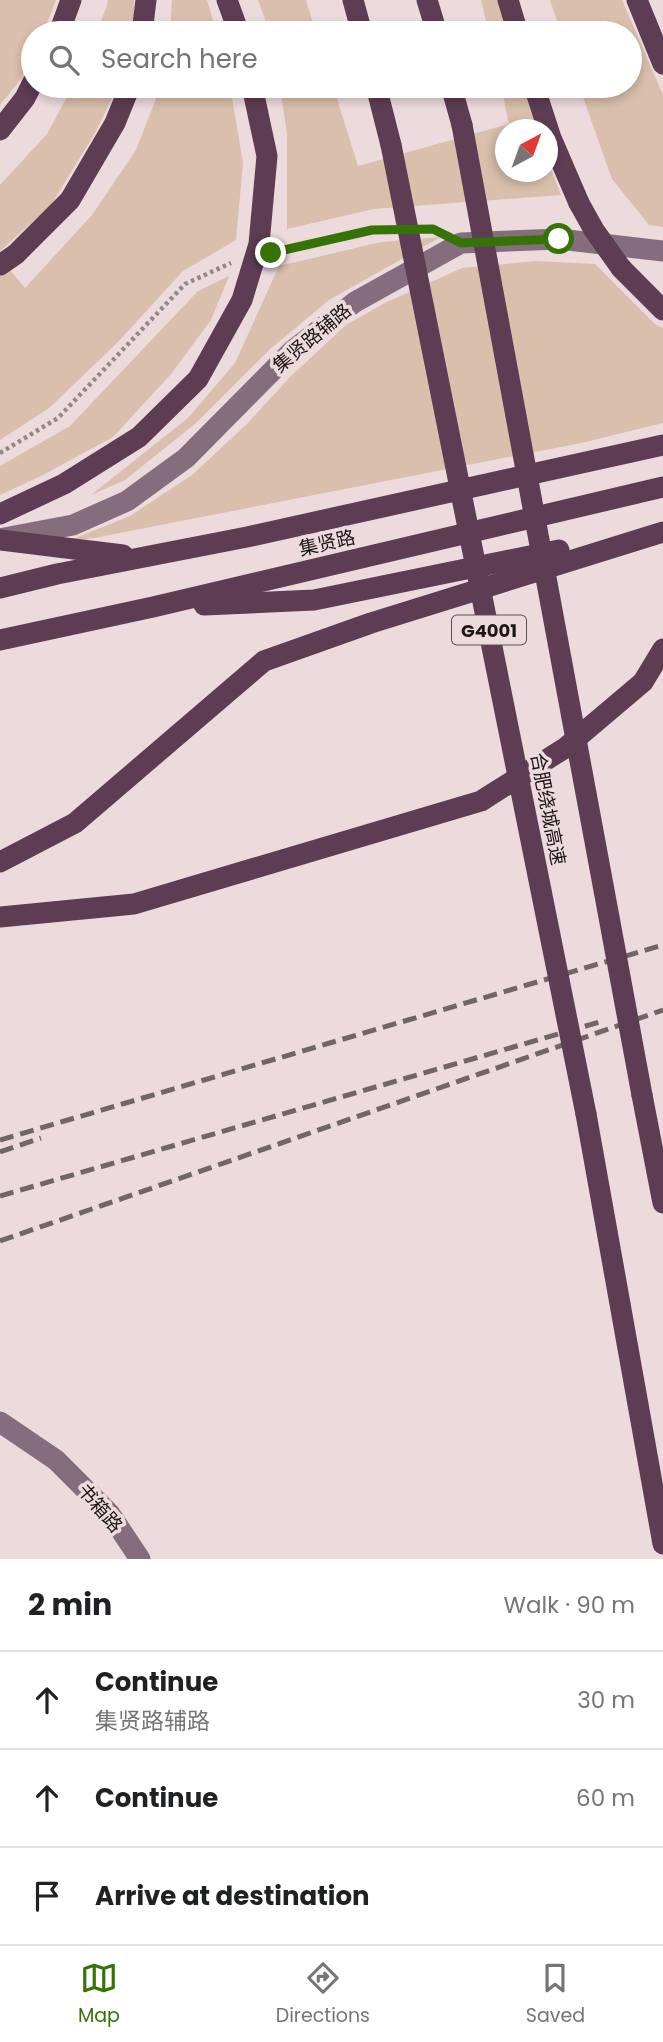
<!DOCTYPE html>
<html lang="en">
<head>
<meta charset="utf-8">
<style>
  body { margin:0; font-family:Poppins,"Noto Sans SC",sans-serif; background:#f6f6f6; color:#202124 }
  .compass { position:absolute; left:495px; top:119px; width:63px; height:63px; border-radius:50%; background:#fff; box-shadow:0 4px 10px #0003; rotate:41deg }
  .stop { position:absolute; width:21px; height:21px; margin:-16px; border:5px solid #367307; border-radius:50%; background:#fff }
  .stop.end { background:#367307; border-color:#fff; box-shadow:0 2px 7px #0008 }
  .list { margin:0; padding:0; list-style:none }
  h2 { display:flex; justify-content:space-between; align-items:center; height:91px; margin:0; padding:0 28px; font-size:30px }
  h2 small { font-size:23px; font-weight:400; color:#757577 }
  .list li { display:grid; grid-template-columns:46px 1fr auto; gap:21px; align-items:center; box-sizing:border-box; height:98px; padding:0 28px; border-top:2px solid #e0e0e0 }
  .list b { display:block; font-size:26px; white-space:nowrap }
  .list p { margin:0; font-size:23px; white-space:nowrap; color:#757577 }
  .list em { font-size:23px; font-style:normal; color:#757577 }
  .icon { flex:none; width:38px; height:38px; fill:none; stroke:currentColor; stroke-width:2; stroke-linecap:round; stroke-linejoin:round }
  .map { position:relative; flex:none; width:663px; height:1559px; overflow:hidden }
  .search { position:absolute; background:#fff; box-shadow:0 4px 10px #0003; left:21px; right:21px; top:21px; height:77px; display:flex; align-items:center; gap:18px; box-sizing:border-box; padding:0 24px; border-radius:38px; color:#757577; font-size:26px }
  .sheet { height:385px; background:#fff }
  nav { display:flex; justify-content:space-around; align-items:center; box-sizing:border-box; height:98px; border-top:2px solid #e0e0e0; background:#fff; font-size:19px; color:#757577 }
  nav a { display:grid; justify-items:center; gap:4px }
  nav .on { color:#367307 }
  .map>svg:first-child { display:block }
</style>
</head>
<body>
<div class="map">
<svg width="663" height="1559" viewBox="0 0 663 1559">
  <rect width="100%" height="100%" fill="#ecdadd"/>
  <g fill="#d9bfac">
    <polygon points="0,0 56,0 43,33 33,33 33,53 21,79 0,105"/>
    <polygon points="108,0 134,0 134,23 131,33 96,33 107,6"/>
    <polygon points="172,0 207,0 217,33 170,33"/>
    <polygon points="258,0 306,0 316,33 270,33"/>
    <polygon points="481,0 499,0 509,33 489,33"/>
    <polygon points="550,0 622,0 663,95 663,227 649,225 612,179 579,86 630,86 630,33 561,33"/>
    <polygon points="73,86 118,86 95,133 51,205 0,251 0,185 47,134"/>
    <polygon points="161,86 230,86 243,163 236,240 183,271 117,343 49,408 0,440 0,258 25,288 92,215 136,150"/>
    <polygon points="280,86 333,86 358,166 509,124 501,86 525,86 538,129 505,130 505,172 548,172 548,162 561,195 374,209 287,229 287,134"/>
    <polygon points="441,237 329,300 269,350 196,423 125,480 91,495 188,418 235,363 279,266 381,242"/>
    <polygon points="536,261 595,264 656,325 663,328 663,423 581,443 94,538 68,541 130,516 192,475 246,425 290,377 346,325 385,303 462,268"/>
    <polygon points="229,276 211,320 171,374 113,437 43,475 0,495 0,466 70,426 198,291"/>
  </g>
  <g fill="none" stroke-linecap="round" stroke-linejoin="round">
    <g stroke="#938789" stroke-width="4.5" stroke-dasharray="3.5 3.5" stroke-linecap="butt">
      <polyline points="279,252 372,230 386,230"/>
      <polyline points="0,453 58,418 185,284 231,263"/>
    </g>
    <g stroke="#866d7d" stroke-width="21">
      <polyline points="4,538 73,525 127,501 186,458 293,350 355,302 461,243 559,239 663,251"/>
      <polyline points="0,1422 56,1460 110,1514 140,1559"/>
    </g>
    <g stroke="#5e3c53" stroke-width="21">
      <polyline points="227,0 239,33"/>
      <polyline points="353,0 362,33"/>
      <polyline points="427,0 437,33"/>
      <polyline points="508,0 518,33"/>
      <polyline points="637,0 663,64"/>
      <polyline points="59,33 71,0"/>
      <polyline points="142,33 146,0"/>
      <polyline points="376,86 391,145"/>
      <polyline points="451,86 462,125"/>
      <polyline points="534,86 551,138 579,203"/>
      <polyline points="0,130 25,98 33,82"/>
      <polyline points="0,265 16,254 70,200 115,123 130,86"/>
      <polyline points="621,268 663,310"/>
      <polyline points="0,514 64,484 139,437 198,379 242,300 259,244 267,156 252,86"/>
      <polyline points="0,540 123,555"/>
      <polyline points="0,588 57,574 247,537 663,445"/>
      <polyline points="204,605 314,600 559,550"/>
      <polyline points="0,640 153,607 663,487"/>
      <polyline points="0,862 75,823 264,661 371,623 663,532"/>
      <polyline points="642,1095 663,1203"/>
      <polyline points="586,1114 663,1544"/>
    </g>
    <g stroke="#706667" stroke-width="5" stroke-dasharray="14 7" stroke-linecap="butt">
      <polyline points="0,1140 663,945"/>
      <polyline points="0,1152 41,1138"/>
      <polyline points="0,1196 603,1021"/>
      <polyline points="0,1241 663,1010"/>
    </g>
    <g stroke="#5e3c53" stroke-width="21">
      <polyline points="462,125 642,1095"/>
      <polyline points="391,145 586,1114"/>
      <polyline points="579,203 594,230 621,268"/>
      <polyline points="0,917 134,904 481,801 565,748 643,682 663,649"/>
    </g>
  </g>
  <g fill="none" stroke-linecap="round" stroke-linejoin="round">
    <polyline stroke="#367307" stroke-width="9" points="271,253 372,230 433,229 461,243 559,239"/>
  </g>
  <g text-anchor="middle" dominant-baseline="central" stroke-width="7" stroke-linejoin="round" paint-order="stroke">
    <rect fill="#ecdadd" stroke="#5a5152" stroke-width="2" x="452" y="615.5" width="74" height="29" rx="5"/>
    <g font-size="18" font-weight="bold" fill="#1c1617">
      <text x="489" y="630">G4001</text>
    </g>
    <g font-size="19" fill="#1c1617" stroke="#ecdadd">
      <text transform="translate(312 338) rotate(-40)">集贤路辅路</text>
      <text transform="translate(327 543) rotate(-13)">集贤路</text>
      <text transform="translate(548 809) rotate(79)">合肥绕城高速</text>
      <text transform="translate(100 1508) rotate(49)">书箱路</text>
    </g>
  </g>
</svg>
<svg class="compass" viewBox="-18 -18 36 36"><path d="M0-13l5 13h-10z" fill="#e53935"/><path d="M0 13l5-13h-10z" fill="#757577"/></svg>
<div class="stop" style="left:559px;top:239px"></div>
<div class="stop end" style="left:271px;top:253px"></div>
<div class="search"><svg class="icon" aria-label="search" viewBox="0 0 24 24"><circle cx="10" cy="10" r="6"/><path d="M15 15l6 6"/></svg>Search here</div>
</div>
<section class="sheet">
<h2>2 min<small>Walk · 90 m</small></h2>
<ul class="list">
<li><svg class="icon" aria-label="ahead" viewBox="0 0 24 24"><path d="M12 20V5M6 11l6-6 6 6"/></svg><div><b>Continue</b><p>集贤路辅路</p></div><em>30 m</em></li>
<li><svg class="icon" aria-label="ahead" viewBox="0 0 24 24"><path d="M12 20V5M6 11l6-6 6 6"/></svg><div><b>Continue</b></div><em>60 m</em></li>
<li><svg class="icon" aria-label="arrive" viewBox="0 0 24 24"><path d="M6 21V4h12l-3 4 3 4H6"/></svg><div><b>Arrive at destination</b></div></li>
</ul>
</section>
<nav>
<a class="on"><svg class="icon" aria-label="map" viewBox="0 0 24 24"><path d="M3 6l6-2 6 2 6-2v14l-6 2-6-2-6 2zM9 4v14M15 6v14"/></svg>Map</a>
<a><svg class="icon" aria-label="directions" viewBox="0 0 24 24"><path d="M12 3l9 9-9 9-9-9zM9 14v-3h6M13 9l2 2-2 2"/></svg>Directions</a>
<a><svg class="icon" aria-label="saved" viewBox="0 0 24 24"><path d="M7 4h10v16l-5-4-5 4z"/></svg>Saved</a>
</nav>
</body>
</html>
